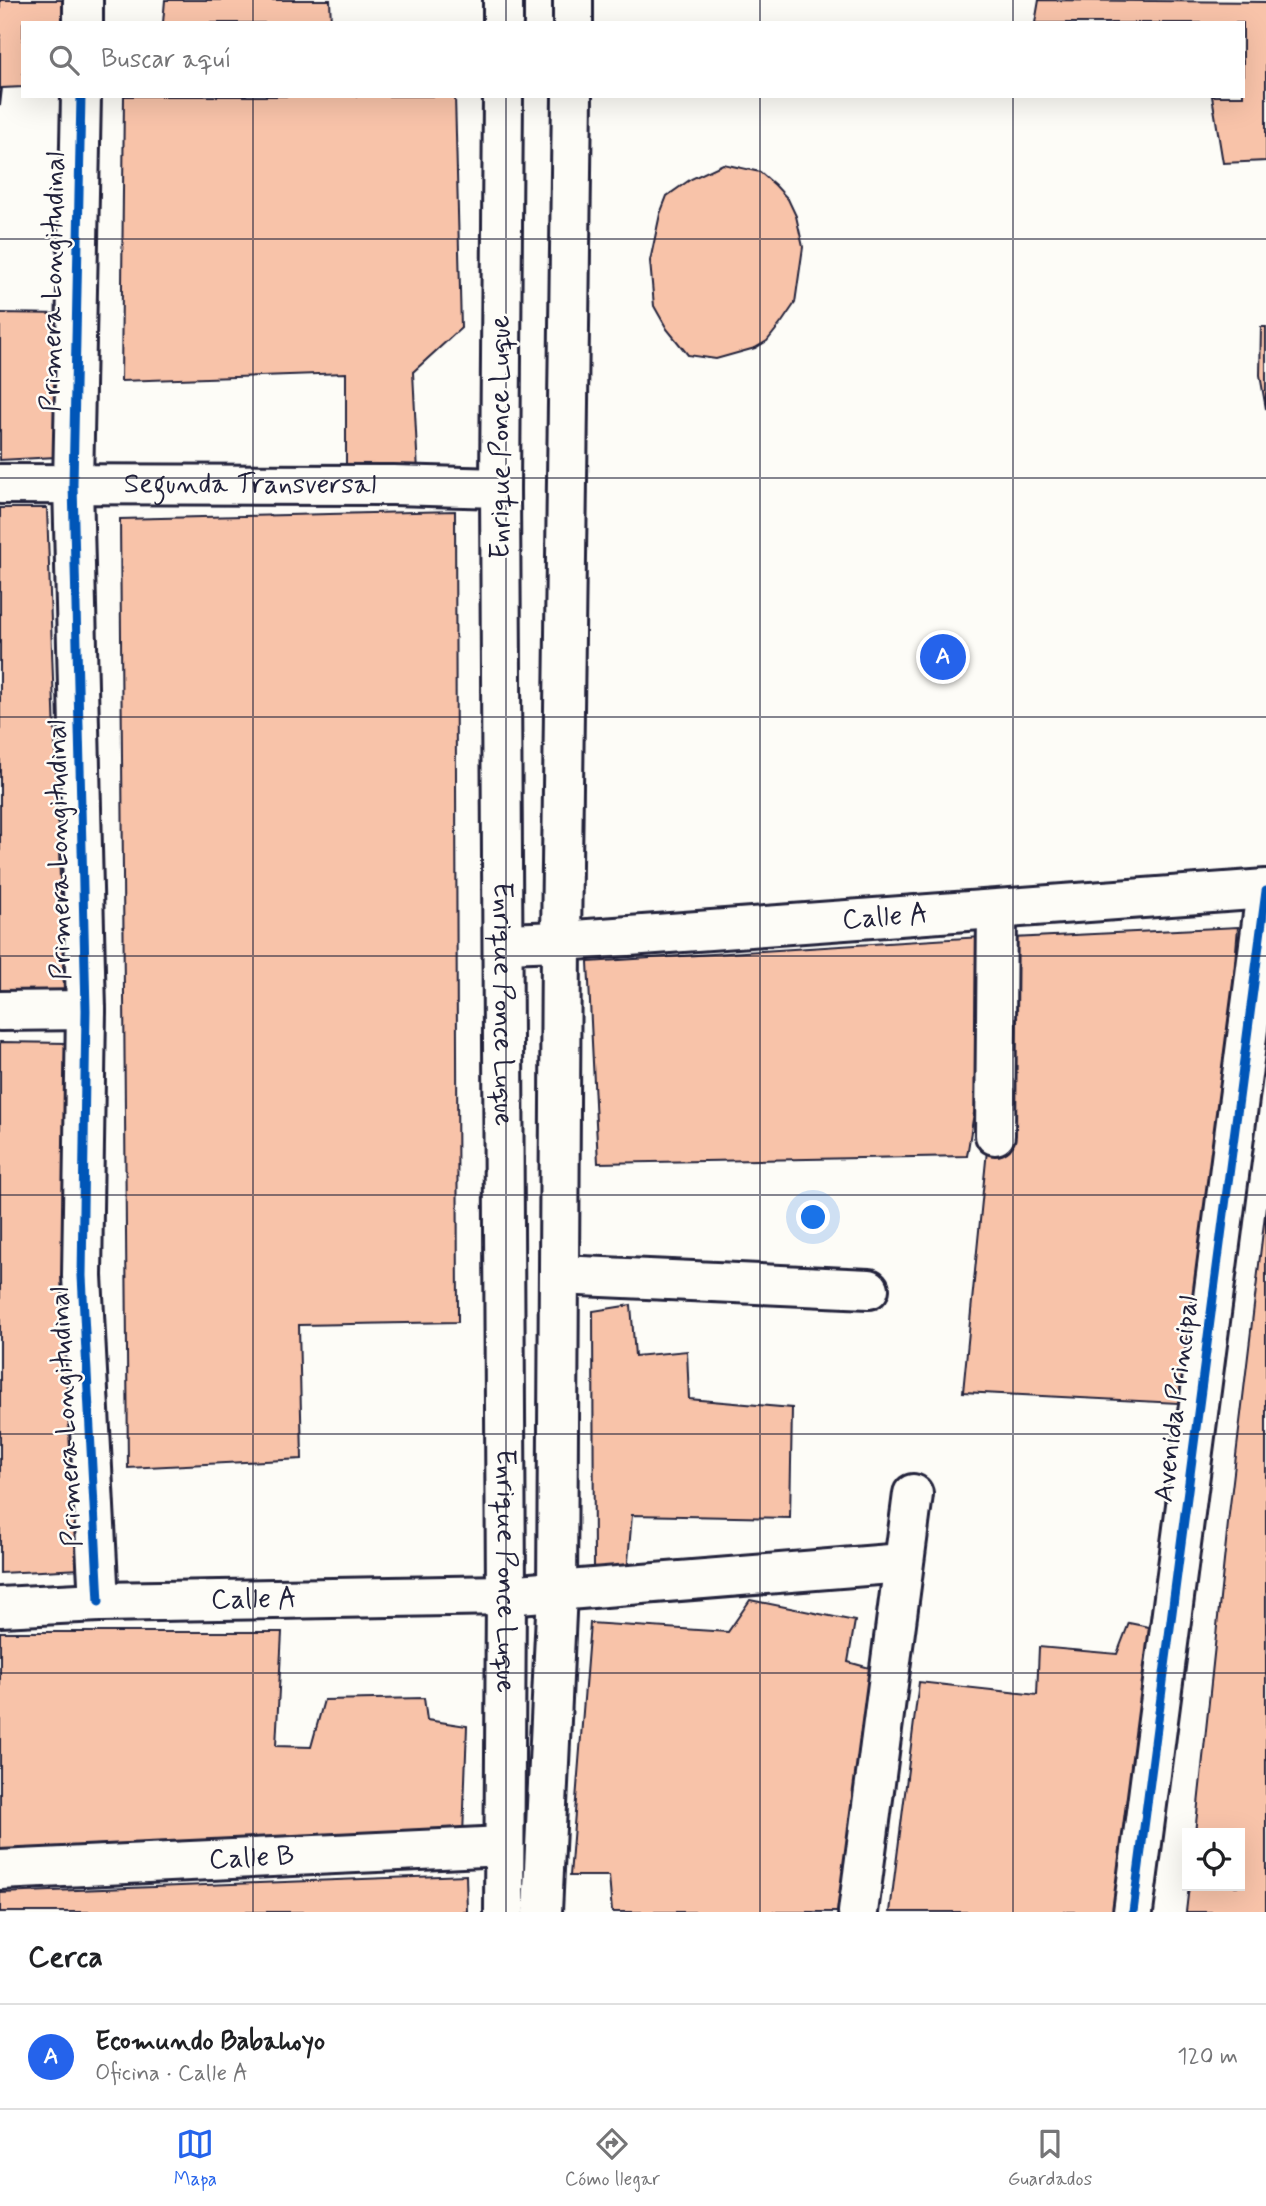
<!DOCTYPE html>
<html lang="es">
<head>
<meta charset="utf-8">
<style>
  body { margin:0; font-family:Mynerve,sans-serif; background:#f2f2f2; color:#202124 }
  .controls { position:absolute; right:21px; bottom:21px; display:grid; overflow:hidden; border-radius:0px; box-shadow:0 7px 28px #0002 }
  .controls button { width:63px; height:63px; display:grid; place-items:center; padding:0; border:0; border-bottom:2px solid #e0e0e0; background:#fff; color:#202124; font:35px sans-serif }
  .you { position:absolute; left:814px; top:1218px; width:24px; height:24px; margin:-18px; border:5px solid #fff; border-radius:50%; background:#1a73e8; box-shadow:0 0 0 10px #1a73e833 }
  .badge { display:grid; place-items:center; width:46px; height:46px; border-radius:50%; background:#2563eb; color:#fff; font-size:23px; font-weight:700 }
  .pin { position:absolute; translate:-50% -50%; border:4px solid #fff; box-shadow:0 2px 7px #0006 }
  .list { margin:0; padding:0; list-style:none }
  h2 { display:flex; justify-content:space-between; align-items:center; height:91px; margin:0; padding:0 28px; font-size:30px }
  h2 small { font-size:23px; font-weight:400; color:#757577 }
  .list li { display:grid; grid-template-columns:46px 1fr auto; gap:21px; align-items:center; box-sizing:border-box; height:105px; padding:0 28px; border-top:2px solid #e0e0e0 }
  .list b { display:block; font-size:26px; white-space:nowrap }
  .list p { margin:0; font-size:23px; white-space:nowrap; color:#757577 }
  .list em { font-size:23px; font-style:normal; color:#757577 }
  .icon { flex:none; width:38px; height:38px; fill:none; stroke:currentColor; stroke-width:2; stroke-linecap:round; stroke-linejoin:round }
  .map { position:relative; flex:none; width:1266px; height:1912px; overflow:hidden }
  .search { position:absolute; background:#fff; box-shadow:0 7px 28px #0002; left:21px; right:21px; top:21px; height:77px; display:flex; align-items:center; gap:18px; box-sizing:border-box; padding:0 24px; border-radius:0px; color:#757577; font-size:26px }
  .sheet { height:196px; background:#fff }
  nav { display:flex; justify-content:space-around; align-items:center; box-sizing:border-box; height:98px; border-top:2px solid #e0e0e0; background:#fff; font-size:19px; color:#757577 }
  nav a { display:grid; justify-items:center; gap:4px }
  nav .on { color:#2563eb }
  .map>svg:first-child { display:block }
</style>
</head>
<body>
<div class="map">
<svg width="1266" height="1912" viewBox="0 0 1266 1912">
  <rect width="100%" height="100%" fill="#fdfcf7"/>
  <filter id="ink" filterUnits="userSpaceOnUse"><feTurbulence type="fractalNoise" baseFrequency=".0143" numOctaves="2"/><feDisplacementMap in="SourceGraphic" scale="14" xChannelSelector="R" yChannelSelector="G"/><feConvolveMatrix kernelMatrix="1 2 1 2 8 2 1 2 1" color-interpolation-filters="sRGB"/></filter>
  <g filter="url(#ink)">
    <g fill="#f8c3a9" stroke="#22223b" stroke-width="2">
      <polygon points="0,0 67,0 67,23 23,23 23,87 2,88 0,106"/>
      <polygon points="165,0 330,0 331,23 163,23"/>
      <polygon points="1039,0 1266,2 1266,161 1223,163 1212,96 1243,96 1243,23 1035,23"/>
      <polygon points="124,96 455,96 461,328 413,372 418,472 346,470 346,373 121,381"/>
      <polygon points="723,164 760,172 775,185 788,199 796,216 803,247 795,303 782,322 767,341 755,348 716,359 688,355 667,329 654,306 650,261 660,214 667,196 691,179"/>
      <polygon points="0,313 63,314 56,457 0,460"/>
      <polygon points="1261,327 1266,327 1266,409 1260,375"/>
      <polygon points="0,508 47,508 64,992 0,991"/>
      <polygon points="455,511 458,1322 299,1325 302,1459 128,1468 120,519"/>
      <polygon points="1238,927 1216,1187 1178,1403 963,1392 987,1150 1007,1152 1012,938"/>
      <polygon points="981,937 981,1070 967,1156 598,1163 588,962"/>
      <polygon points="0,1042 68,1043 62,1296 82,1569 0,1573"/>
      <polygon points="1266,1206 1266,1912 1186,1912 1189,1886 1240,1886 1240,1833 1195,1833 1229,1514"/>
      <polygon points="631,1305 635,1356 687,1351 689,1399 792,1408 790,1518 632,1515 627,1573 594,1567 593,1311"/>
      <polygon points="750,1600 855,1621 848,1662 877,1670 839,1912 612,1912 609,1876 570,1876 590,1623 728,1632"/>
      <polygon points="1129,1623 1159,1629 1115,1912 890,1912 919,1682 1037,1695 1039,1647 1117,1654"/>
      <polygon points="0,1632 282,1632 276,1746 311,1747 324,1700 424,1698 427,1720 467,1726 463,1836 0,1851"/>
      <polygon points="466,1875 467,1912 0,1912 0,1893"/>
    </g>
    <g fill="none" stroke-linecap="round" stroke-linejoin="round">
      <g stroke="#22223b" stroke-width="44">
        <g id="minor">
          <polyline points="83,23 83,0"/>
          <polyline points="81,96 73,484 86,1010 82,1276 99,1602"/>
          <path id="s1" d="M0,484L393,485L500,488"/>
          <path id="s2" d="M504,943L561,941L1266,889"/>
          <polyline points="0,1011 86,1010"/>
          <polyline points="995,1135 997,910"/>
          <polyline points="559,1275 869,1289"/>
          <path id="s3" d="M0,1607L99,1602L506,1595L903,1563"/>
          <path id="s4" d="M0,1870L504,1846"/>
          <polyline points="858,1912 913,1494"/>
          <polyline points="1133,1912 1266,891"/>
        </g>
      </g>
      <g stroke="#22223b" stroke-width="44">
        <g id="major">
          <polyline points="503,23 503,0"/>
          <polyline points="573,23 573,0"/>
          <path id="s5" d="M503,96L500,488L506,1595L504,1912"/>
          <polyline points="542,1912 557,1592 561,941 572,96"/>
        </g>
      </g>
      <use href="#minor" stroke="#fdfcf7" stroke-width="38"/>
      <use href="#major" stroke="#fdfcf7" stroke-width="38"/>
      <g stroke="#fdfcf7" stroke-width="13">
        <g id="cycleway">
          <polyline points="81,96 73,484 86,1010 82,1276 99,1602"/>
          <polyline points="1133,1912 1266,891"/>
        </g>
      </g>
      <use href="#cycleway" stroke="#0057b8" stroke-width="9"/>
    </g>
  </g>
  <path fill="none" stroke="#22223b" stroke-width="2" stroke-opacity="0.55" d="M253,0V23M506,0V23M760,0V23M1013,0V23M253,96V1912M506,96V1912M760,96V1912M1013,96V1912M0,239H1266M0,478H1266M0,717H1266M0,956H1266M0,1195H1266M0,1434H1266M0,1673H1266"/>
  <g text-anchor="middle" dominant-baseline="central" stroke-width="5" stroke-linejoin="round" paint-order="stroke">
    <g font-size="28" fill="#22223b" stroke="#fdfcf7">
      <text transform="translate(54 282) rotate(-89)">Primera Longitudinal</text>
      <text transform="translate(501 437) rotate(-90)">Enrique Ponce Luque</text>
      <text stroke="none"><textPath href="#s1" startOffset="250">Segunda Transversal</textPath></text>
      <text transform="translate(60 850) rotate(-91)">Primera Longitudinal</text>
      <text stroke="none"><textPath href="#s2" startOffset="382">Calle A</textPath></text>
      <text stroke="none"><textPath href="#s5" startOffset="908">Enrique Ponce Luque</textPath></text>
      <text transform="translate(1177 1399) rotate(-83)">Avenida Principal</text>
      <text transform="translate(67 1417) rotate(-93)">Primera Longitudinal</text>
      <text stroke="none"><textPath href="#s5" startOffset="1475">Enrique Ponce Luque</textPath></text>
      <text stroke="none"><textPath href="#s3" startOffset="254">Calle A</textPath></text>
      <text stroke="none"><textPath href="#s4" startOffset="252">Calle B</textPath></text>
    </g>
  </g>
</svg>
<div class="controls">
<button><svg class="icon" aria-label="locate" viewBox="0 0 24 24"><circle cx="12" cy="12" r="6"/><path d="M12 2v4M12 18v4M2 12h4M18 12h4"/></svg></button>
</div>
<div class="you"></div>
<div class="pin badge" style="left:943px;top:657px">A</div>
<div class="search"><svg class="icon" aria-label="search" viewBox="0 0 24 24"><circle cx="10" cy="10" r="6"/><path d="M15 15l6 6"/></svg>Buscar aquí</div>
</div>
<section class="sheet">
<h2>Cerca<small></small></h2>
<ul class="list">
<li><span class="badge">A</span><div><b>Ecomundo Babahoyo</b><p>Oficina · Calle A</p></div><em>120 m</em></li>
</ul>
</section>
<nav>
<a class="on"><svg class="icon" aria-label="map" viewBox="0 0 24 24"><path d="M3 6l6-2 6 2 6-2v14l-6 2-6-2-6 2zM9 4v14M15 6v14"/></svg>Mapa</a>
<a><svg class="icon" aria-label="directions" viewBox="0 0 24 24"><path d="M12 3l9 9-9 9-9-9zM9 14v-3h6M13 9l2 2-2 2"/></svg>Cómo llegar</a>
<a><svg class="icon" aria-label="saved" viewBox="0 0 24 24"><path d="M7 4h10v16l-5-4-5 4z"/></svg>Guardados</a>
</nav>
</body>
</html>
